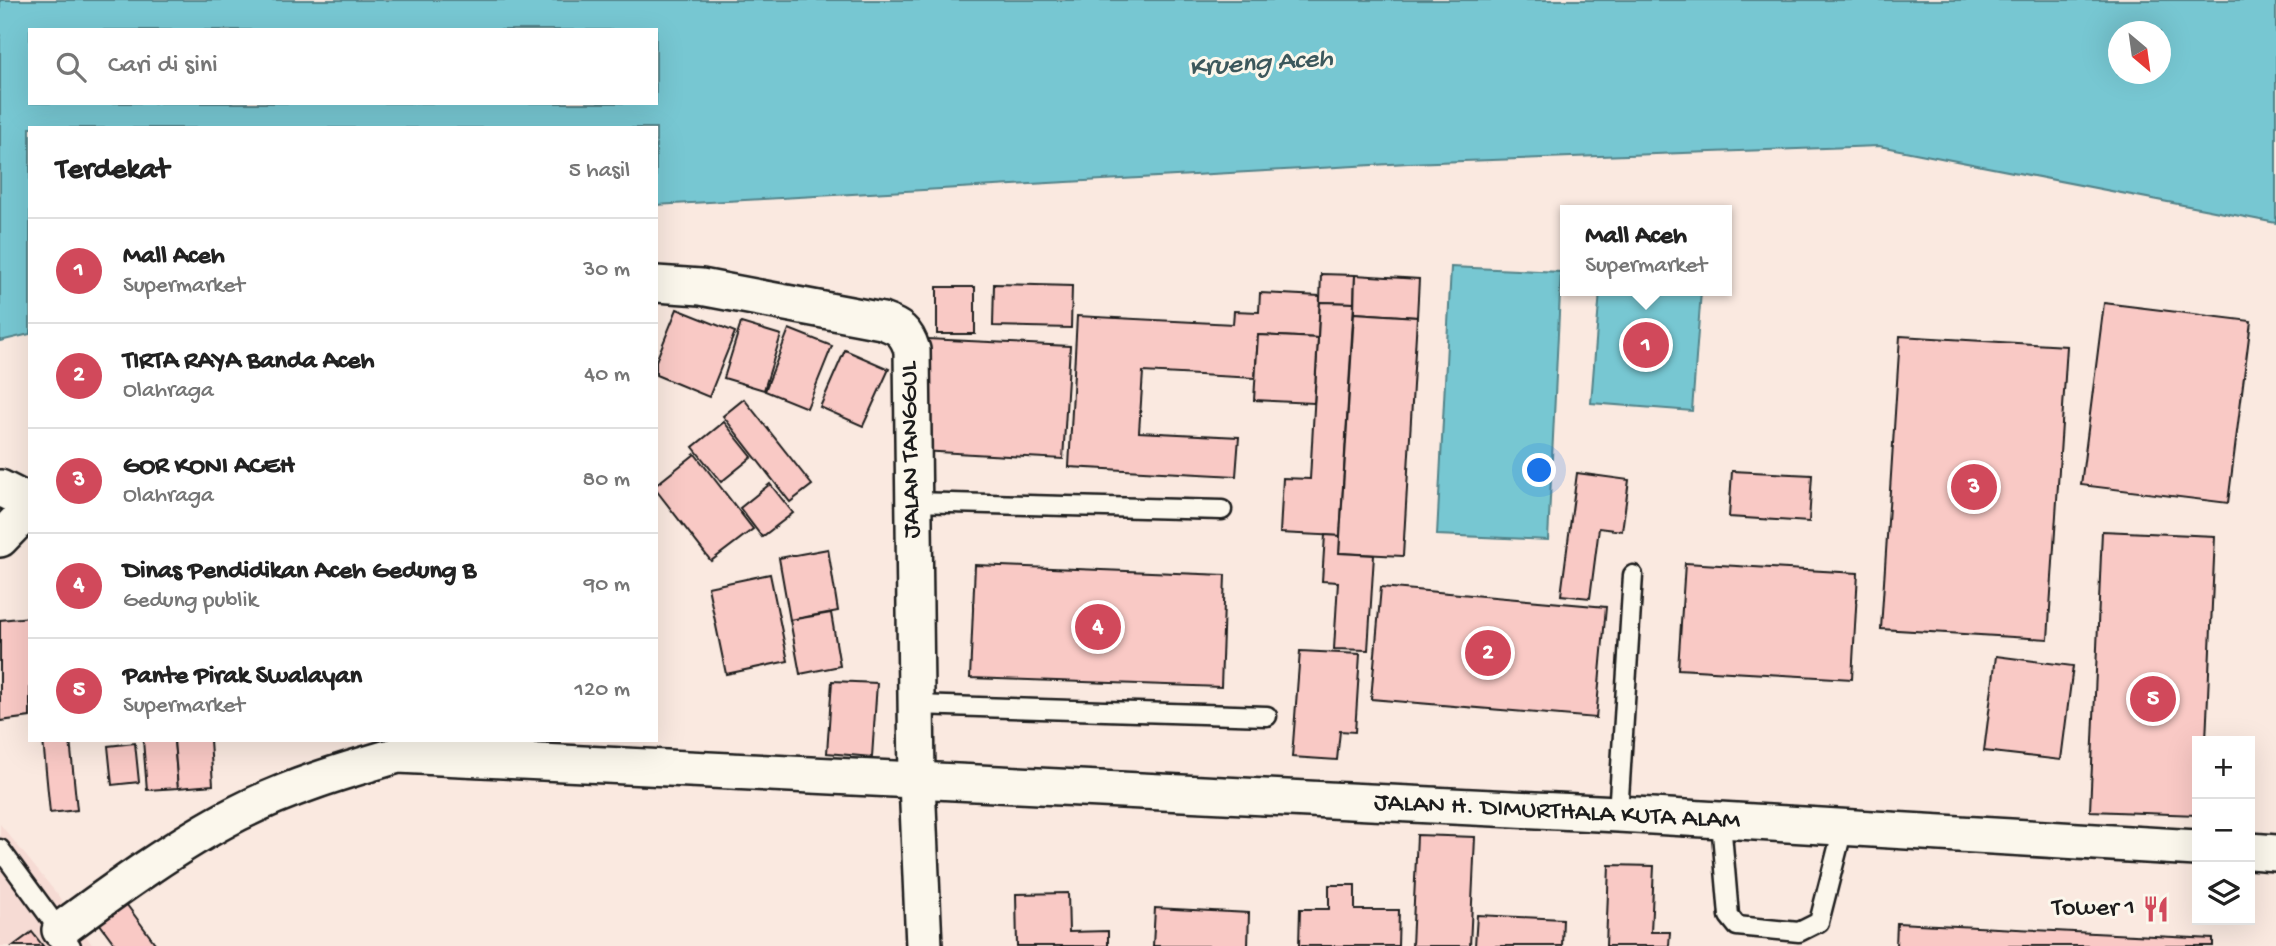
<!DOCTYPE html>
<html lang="id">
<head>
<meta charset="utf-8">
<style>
  body { margin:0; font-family:"Gochi Hand",sans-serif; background:#f6f6f6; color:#222 }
  .controls { position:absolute; right:21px; bottom:21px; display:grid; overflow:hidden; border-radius:0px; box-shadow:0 7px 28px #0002 }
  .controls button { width:63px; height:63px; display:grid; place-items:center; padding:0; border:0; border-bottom:2px solid #e0e0e0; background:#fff; color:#222; font:35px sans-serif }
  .compass { position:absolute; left:2108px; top:21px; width:63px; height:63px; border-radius:50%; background:#fff; box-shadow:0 7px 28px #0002; rotate:151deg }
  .you { position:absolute; left:1540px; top:471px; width:24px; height:24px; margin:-18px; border:5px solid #fff; border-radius:50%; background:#1a73e8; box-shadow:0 0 0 10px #1a73e833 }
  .badge { display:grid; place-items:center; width:46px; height:46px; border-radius:50%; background:#d1495b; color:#fff; font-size:23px; font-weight:700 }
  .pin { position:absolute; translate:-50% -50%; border:4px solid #fff; box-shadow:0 2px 7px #0006 }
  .popup { position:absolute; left:1560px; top:205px; width:172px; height:91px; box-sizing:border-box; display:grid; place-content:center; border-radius:0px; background:#fff; filter:drop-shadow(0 2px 5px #0005); font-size:23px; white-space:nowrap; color:#767676 }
  .popup b { font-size:26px; color:#222 }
  .popup::after { content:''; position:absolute; left:50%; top:100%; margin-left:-14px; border:14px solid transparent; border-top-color:#fff }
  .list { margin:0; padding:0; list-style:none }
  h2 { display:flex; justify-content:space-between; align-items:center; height:91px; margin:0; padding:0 28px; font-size:30px }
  h2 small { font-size:23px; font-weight:400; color:#767676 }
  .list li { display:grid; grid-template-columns:46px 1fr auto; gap:21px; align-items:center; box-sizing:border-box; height:105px; padding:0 28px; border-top:2px solid #e0e0e0 }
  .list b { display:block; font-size:26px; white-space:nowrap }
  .list p { margin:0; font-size:23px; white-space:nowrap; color:#767676 }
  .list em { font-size:23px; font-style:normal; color:#767676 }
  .icon { flex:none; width:38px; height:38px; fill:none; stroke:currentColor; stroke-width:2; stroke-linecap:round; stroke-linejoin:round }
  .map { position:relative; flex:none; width:2276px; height:946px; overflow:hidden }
  .search { position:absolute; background:#fff; box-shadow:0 7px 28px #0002; left:28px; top:28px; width:630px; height:77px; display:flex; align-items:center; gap:18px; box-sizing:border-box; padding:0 24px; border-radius:0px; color:#767676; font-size:26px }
  .panel { position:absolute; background:#fff; box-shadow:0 7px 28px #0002; left:28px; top:126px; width:630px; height:616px; border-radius:0px }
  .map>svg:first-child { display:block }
</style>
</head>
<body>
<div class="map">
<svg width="2276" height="946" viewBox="0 0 2276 946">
  <rect width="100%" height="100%" fill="#fae9e0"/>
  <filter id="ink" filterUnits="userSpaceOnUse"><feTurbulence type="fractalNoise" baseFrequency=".0143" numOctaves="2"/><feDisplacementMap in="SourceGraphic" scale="14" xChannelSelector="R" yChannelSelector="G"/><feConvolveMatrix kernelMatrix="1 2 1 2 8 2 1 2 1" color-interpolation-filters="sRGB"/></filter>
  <g filter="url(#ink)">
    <polygon fill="#f6dbd4" points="0,824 57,894 93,946 0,946"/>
    <g fill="#77c7d2" stroke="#538389" stroke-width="2" fill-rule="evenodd">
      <path d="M0,0H2276V223L1879,146L1408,163L656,205V128H30V334L0,341ZM30,30H656V103H30ZM2118,32H2160V74H2118Z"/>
      <polygon points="1451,267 1561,272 1548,540 1437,535"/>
      <polygon points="1600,291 1701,291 1692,411 1591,403"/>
    </g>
    <g fill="#f9c9c5" stroke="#1c1c1c" stroke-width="2">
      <polygon points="1321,274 1355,275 1354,303 1320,302"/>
      <polygon points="1355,275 1419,279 1417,317 1354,313"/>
      <polygon points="994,284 1072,286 1071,328 993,326"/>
      <rect x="937" y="287" width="38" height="47"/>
      <polygon points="1260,293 1320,296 1318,338 1258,335 1255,378 1143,372 1139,432 1239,437 1236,476 1069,467 1077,316 1233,324 1234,311 1259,312"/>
      <polygon points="1320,302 1354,303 1340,536 1280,533 1283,478 1310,479"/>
      <polygon points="2104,303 2251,321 2228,503 2081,485"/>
      <polygon points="677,309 735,332 709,397 656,375 656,361"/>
      <polygon points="1354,313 1417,317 1403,556 1339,553"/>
      <polygon points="741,323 781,335 764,390 724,378"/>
      <polygon points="789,329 832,346 807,408 765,391"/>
      <polygon points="1258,335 1318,338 1314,403 1254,400"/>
      <polygon points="1900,336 2067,346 2048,639 1881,629"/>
      <polygon points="927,339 1070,346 1063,459 921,451"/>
      <polygon points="845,350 889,369 863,426 820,407"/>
      <polygon points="744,399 812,485 790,502 723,416"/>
      <polygon points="724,422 752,457 721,482 693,447"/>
      <polygon points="695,454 753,529 711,561 656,490 656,485"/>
      <polygon points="1732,471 1812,475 1809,522 1729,517"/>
      <polygon points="1577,473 1629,480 1622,531 1599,528 1590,598 1561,595"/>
      <polygon points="770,484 793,513 762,537 740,508"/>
      <polygon points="2102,531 2215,536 2206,741 2197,741 2197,815 2090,811"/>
      <polygon points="1325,535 1340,536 1339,553 1374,555 1368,650 1334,649 1338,582 1322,581"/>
      <polygon points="828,549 838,611 790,620 779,558"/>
      <polygon points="1685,563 1858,573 1852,679 1678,669"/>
      <polygon points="975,565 1225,575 1221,687 970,678"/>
      <polygon points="770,574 788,661 726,674 708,587"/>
      <polygon points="1381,587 1606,607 1596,718 1371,699"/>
      <polygon points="831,613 840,666 800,674 790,620"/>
      <polygon points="30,617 30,717 0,721 0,620"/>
      <polygon points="1300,651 1360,654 1355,732 1340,731 1337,760 1292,757"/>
      <polygon points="1996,656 2073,666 2061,760 1984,751"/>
      <polygon points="832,681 877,683 872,757 827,753"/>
      <polygon points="43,740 70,740 77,810 50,813"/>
      <polygon points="143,740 174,740 178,788 147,790"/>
      <polygon points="174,740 210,740 213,785 178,788"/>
      <polygon points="135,743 139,782 112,785 108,746"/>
      <polygon points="1417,835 1475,837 1470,946 1412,946"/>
      <polygon points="1609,865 1654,866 1651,932 1670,932 1669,946 1606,946"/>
      <polygon points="1329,885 1355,885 1355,910 1399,910 1398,946 1299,946 1300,909 1329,909"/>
      <polygon points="1068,893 1069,932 1108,931 1108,946 1017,946 1016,894"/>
      <polygon points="124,901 157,946 116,946 97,920"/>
      <polygon points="1155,908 1249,913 1248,946 1153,946"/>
      <polygon points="1477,915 1563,919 1562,946 1475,946"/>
      <polygon points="1897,923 2213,939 2213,946 1896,946"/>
      <polygon points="32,932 43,946 13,946"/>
    </g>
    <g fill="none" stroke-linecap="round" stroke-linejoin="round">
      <g stroke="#1c1c1c" stroke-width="23">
        <g id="service">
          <polyline points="913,502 1222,510"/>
          <polyline points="916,705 1267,716"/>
          <polyline points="1618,814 1633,575"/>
          <polyline points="1721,821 1729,916 1737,926 1799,932 1819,922 1843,828"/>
          <polyline points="0,849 71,946"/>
        </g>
      </g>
      <g stroke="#1c1c1c" stroke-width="40">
        <g id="minor">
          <path d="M656,284L701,287L882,321C899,327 906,331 912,350L917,782L924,946"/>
          <polyline points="0,488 30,503"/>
          <polyline points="0,539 30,508"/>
          <polyline points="2250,851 2276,853"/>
          <path d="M60,930C113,891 179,843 238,813C289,787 343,771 398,755L1618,814L2197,848"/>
        </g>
      </g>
      <use href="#service" stroke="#fbf7ec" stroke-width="18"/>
      <use href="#minor" stroke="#fbf7ec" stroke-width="35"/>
    </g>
  </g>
  <defs>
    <g id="restaurant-bare" transform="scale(2.1)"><path d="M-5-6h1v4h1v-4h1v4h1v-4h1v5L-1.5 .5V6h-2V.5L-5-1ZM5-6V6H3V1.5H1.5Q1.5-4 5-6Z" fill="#d1495b" stroke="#fbf7ec" stroke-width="2.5" paint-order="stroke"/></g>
  </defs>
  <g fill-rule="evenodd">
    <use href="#restaurant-bare" x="2156" y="909"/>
  </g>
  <g text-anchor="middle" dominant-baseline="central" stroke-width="6" stroke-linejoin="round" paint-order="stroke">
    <g font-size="26" fill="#1c1c1c" stroke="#fbf7ec">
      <text transform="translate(912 450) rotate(-91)">JALAN TANGGUL</text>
      <text transform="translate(1557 813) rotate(3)">JALAN H. DIMURTHALA KUTA ALAM</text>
    </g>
    <g font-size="26" fill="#1c1c1c" stroke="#fbf7ec" text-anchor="end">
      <text x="2135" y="909">Tower 1</text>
    </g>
    <g font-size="28" font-style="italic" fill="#3c585c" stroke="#fbf7ec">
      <text transform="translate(1261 64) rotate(-4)">Krueng Aceh</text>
    </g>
  </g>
</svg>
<div class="controls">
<button>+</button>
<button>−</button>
<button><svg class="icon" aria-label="layers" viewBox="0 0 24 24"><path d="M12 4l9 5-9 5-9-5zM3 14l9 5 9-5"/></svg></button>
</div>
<svg class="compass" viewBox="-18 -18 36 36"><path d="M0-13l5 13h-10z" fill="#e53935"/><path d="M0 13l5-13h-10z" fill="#767676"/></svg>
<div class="you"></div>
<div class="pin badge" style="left:1646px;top:345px">1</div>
<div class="popup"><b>Mall Aceh</b>Supermarket</div>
<div class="pin badge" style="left:1488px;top:653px">2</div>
<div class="pin badge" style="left:1974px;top:487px">3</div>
<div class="pin badge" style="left:1098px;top:627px">4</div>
<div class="pin badge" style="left:2153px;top:699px">5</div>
<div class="search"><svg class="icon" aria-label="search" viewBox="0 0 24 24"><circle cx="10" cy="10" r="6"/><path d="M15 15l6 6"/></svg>Cari di sini</div>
<section class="panel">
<h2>Terdekat<small>5 hasil</small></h2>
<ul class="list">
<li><span class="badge">1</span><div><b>Mall Aceh</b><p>Supermarket</p></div><em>30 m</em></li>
<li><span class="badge">2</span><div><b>TIRTA RAYA Banda Aceh</b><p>Olahraga</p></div><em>40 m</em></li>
<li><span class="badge">3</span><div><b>GOR KONI ACEH</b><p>Olahraga</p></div><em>80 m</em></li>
<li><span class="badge">4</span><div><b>Dinas Pendidikan Aceh Gedung B</b><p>Gedung publik</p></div><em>90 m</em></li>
<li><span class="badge">5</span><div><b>Pante Pirak Swalayan</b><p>Supermarket</p></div><em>120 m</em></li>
</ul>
</section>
</div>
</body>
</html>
